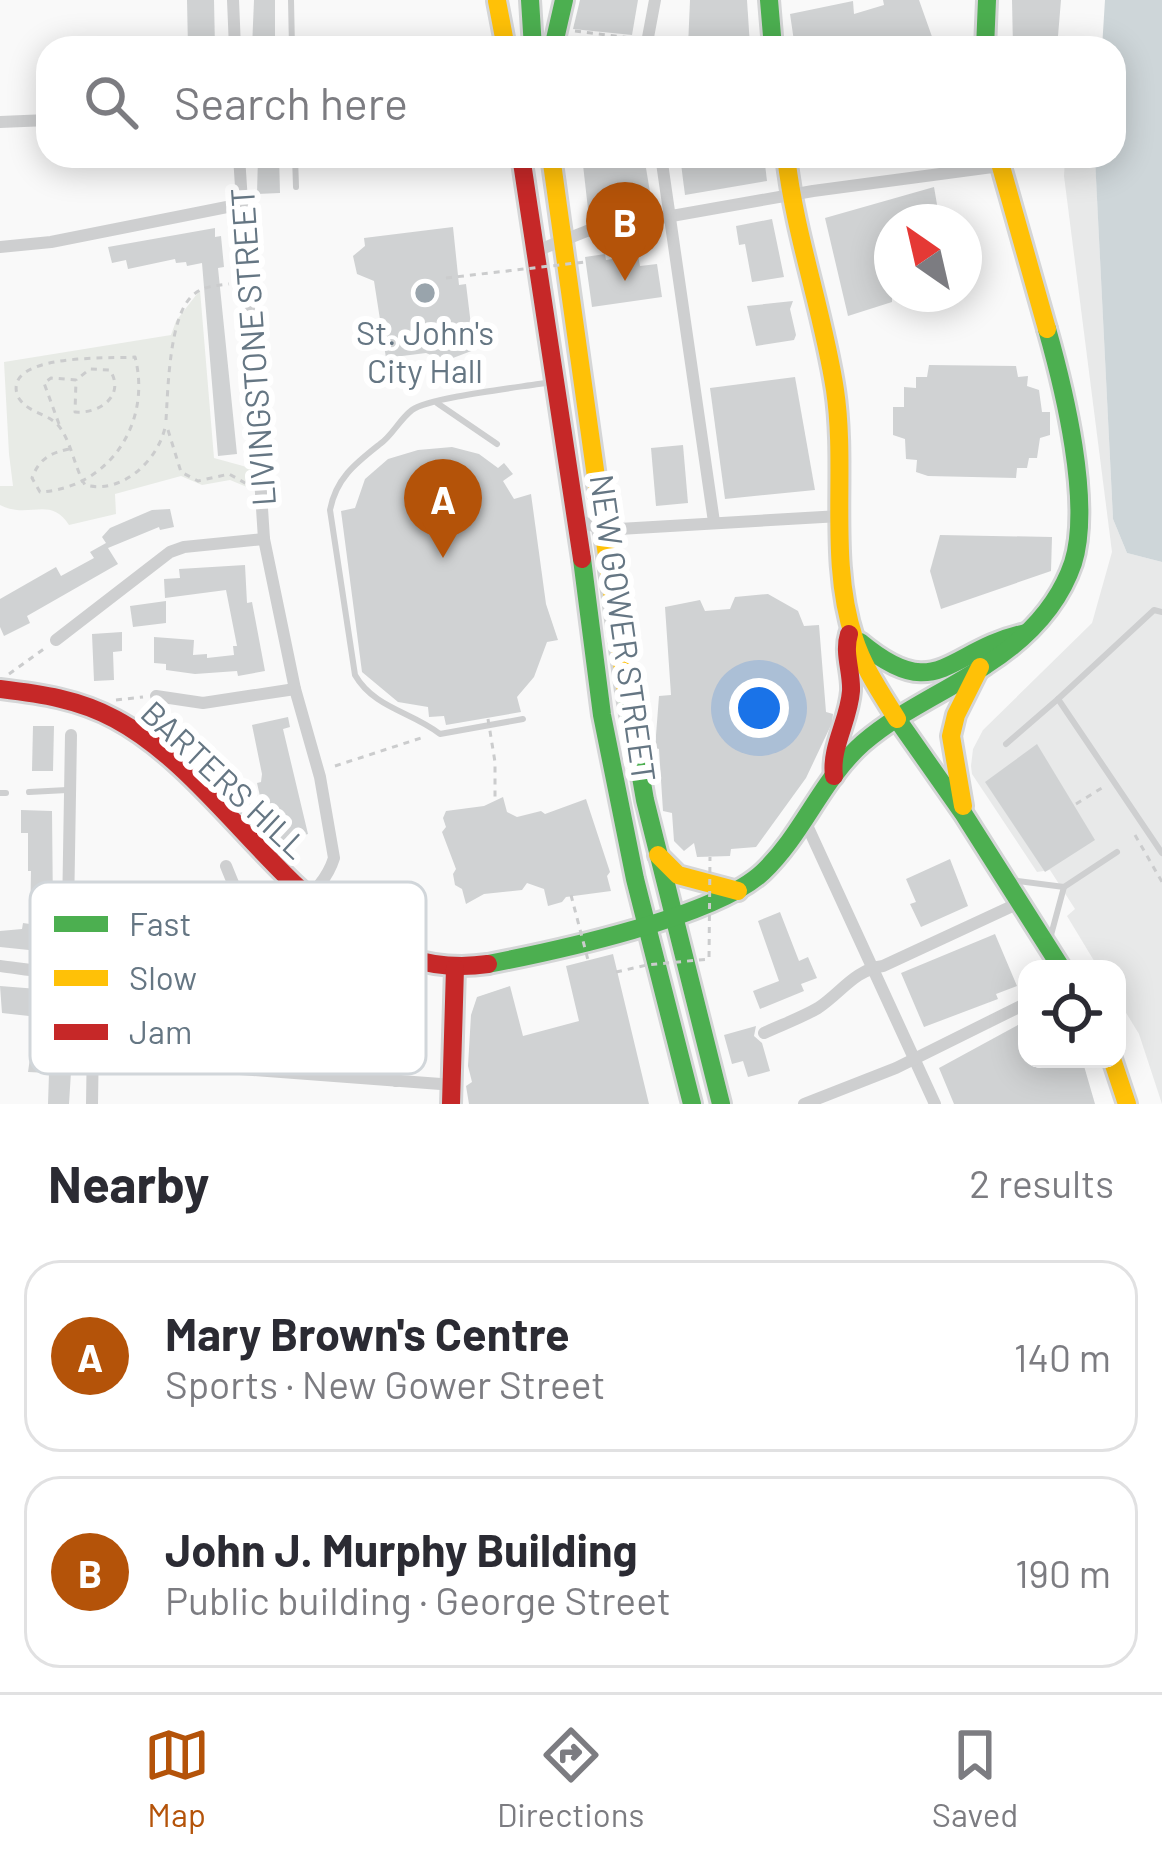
<!DOCTYPE html>
<html lang="en">
<head>
<meta charset="utf-8">
<style>
  body { margin:0; font-family:Barlow,sans-serif; background:#f2f2f3; color:#2b2b33 }
  .controls { position:absolute; right:36px; bottom:36px; display:grid; overflow:hidden; border-radius:24px; box-shadow:0 6px 30px #0003 }
  .controls button { width:108px; height:108px; display:grid; place-items:center; padding:0; border:0; border-bottom:3px solid #e1e1e2; background:#fff; color:#2b2b33; font:60px sans-serif }
  .compass { position:absolute; left:874px; top:204px; width:108px; height:108px; border-radius:50%; background:#fff; box-shadow:0 6px 30px #0003; rotate:326deg }
  .you { position:absolute; left:759px; top:708px; width:42px; height:42px; margin:-30px; border:9px solid #fff; border-radius:50%; background:#1a73e8; box-shadow:0 0 0 18px #1a73e833 }
  .badge { display:grid; place-items:center; width:78px; height:78px; border-radius:50%; background:#b45309; color:#fff; font-size:39px; font-weight:700 }
  .pin { position:absolute; translate:-50% -99px; filter:drop-shadow(0 3px 6px #0008) }
  .pin::after { content:''; position:absolute; top:63px; width:42px; height:36px; background:inherit; clip-path:polygon(0 0,100% 0,50% 100%) }
  .list { margin:0; padding:0; list-style:none }
  h2 { display:flex; justify-content:space-between; align-items:center; height:156px; margin:0; padding:0 48px; font-size:51px }
  h2 small { font-size:39px; font-weight:400; color:#7c7c81 }
  .list li { display:grid; grid-template-columns:78px 1fr auto; gap:36px; align-items:center; box-sizing:border-box; height:192px; margin:0 24px 24px; padding:0 24px; border:3px solid #e1e1e2; border-radius:36px }
  .list b { display:block; font-size:45px; white-space:nowrap }
  .list p { margin:0; font-size:39px; white-space:nowrap; color:#7c7c81 }
  .list em { font-size:39px; font-style:normal; color:#7c7c81 }
  .icon { flex:none; width:66px; height:66px; fill:none; stroke:currentColor; stroke-width:2; stroke-linecap:round; stroke-linejoin:round }
  .map { position:relative; flex:none; width:1162px; height:1104px; overflow:hidden }
  .search { position:absolute; background:#fff; box-shadow:0 6px 30px #0003; left:36px; right:36px; top:36px; height:132px; display:flex; align-items:center; gap:30px; box-sizing:border-box; padding:0 42px; border-radius:36px; color:#7c7c81; font-size:45px }
  .sheet { height:588px; background:#fff }
  nav { display:flex; justify-content:space-around; align-items:center; box-sizing:border-box; height:168px; border-top:3px solid #e1e1e2; background:#fff; font-size:33px; color:#7c7c81 }
  nav a { display:grid; justify-items:center; gap:6px }
  nav .on { color:#b45309 }
  .map>svg:first-child { display:block }
</style>
</head>
<body>
<div class="map">
<svg width="1162" height="1104" viewBox="0 0 1162 1104">
  <rect width="100%" height="100%" fill="#f9f9f9"/>
  <polygon fill="#e8e9e9" points="1065,156 1095,156 1113,519 1127,553 1162,562 1162,1104 1139,1034 1117,998 1117,969 1099,969 1067,916 1075,909 1050,870 1037,872 972,774 971,766 973,749 983,730 1092,623 1112,552 1064,176"/>
  <path fill="#e8ebe6" d="M200,290L214,458L254,469L259,492L230,480L202,485L181,476L115,494L116,514L69,525C50,495 29,520 0,505V486H13L9,454L4,362L171,335L176,321Z"/>
  <polygon fill="#ced6d9" points="1105,0 1162,0 1162,562 1127,553 1113,519 1095,158 1114,156 1114,48 1102,48"/>
  <g fill="#d0d2d3">
    <polygon points="187,0 214,0 215,48 188,48"/>
    <polygon points="254,0 275,0 275,48 252,48"/>
    <polygon points="580,0 638,0 632,35 573,29"/>
    <polygon points="690,0 747,0 750,46 688,47"/>
    <polygon points="883,0 919,0 936,48 795,48 790,14 853,1 854,14 884,5"/>
    <polygon points="1012,0 1061,0 1057,48 1013,48"/>
    <polygon points="258,156 279,156 280,193 257,194"/>
    <polygon points="582,156 644,156 651,198 588,209"/>
    <polygon points="680,156 764,156 767,181 685,195"/>
    <polygon points="934,187 940,222 892,222 892,302 848,316 825,218"/>
    <polygon points="772,219 784,277 752,282 745,244 739,245 736,226"/>
    <polygon points="453,227 459,285 466,284 474,350 445,361 426,353 386,358 374,281 357,274 353,256 365,246 364,238"/>
    <polygon points="215,228 215,237 221,236 224,267 218,268 237,454 218,456 202,263 187,266 186,262 176,263 175,259 128,269 126,260 112,263 108,247"/>
    <polygon points="605,254 606,260 638,255 640,266 657,264 662,297 592,307 585,257"/>
    <polygon points="793,301 790,309 796,335 794,340 756,346 747,306"/>
    <polygon points="929,365 1016,366 1018,377 1028,376 1027,386 1039,390 1042,412 1050,412 1050,435 1040,438 1037,458 1029,458 1027,468 1017,468 1016,478 928,476 916,472 917,460 906,459 905,439 893,435 893,407 904,407 904,387 916,388 916,377 927,377"/>
    <polygon points="795,377 815,490 725,499 710,388"/>
    <polygon points="683,445 688,503 656,506 651,448"/>
    <polygon points="452,447 479,454 498,468 504,463 513,474 503,481 514,499 531,494 546,604 558,640 547,642 534,677 517,697 521,712 446,725 444,716 429,717 428,707 398,702 362,672 341,511 355,508 365,479 388,459 418,450"/>
    <polygon points="170,509 174,527 160,530 159,527 108,548 118,564 27,616 30,623 4,636 0,627 0,599 56,567 61,576 94,558 90,552 106,543 102,537 110,528 152,510"/>
    <polygon points="940,535 1052,537 1051,571 941,609 930,571"/>
    <polygon points="245,565 247,603 252,602 265,671 238,676 237,671 195,674 166,670 166,664 154,663 154,637 194,640 193,655 207,654 207,658 234,655 233,646 237,646 226,590 165,598 164,579 180,578 179,569"/>
    <polygon points="768,594 798,611 804,626 819,625 826,712 833,714 832,723 806,778 756,847 731,849 730,856 697,857 694,843 684,851 674,841 672,813 663,811 659,749 655,748 659,696 671,695 665,607 700,600 705,611 730,609 735,597"/>
    <polygon points="166,601 166,623 133,627 130,606"/>
    <polygon points="122,632 122,651 113,652 114,680 94,681 92,634"/>
    <polygon points="288,717 290,727 283,729 308,834 280,841 277,826 266,823 257,783 261,782 262,774 252,725"/>
    <polygon points="33,726 54,726 53,771 32,771"/>
    <polygon points="1037,744 1095,840 1045,872 985,782"/>
    <polygon points="503,797 507,812 517,817 541,811 545,814 586,799 610,872 607,876 611,891 566,897 562,902 548,906 544,889 527,883 522,890 484,894 466,904 462,889 455,885 453,874 456,869 442,832 446,827 443,818 446,811 484,806"/>
    <polygon points="21,810 52,811 53,912 48,952 0,947 0,931 22,929 23,923 30,924 31,871 28,871 28,833 21,833"/>
    <polygon points="950,859 968,906 921,927 910,904 916,902 906,879"/>
    <polygon points="780,912 799,961 808,957 817,978 801,984 804,991 760,1009 753,991 779,981 758,921"/>
    <polygon points="995,934 1017,986 996,994 998,999 924,1027 901,973"/>
    <polygon points="613,954 649,1104 469,1104 466,1086 472,1082 468,1066 471,1015 477,997 510,986 523,1036 579,1021 566,966"/>
    <polygon points="0,986 76,992 69,1104 48,1104 49,1073 28,1072 30,1058 49,1056 49,1050 55,1050 56,1019 2,1013"/>
    <polygon points="1027,1020 1027,1059 1082,1059 1095,1104 954,1104 939,1068"/>
    <polygon points="756,1026 754,1036 762,1043 770,1071 748,1077 743,1061 732,1064 724,1035"/>
  </g>
  <g fill="none" stroke-linecap="round" stroke-linejoin="round">
    <g stroke="#d5d6d7" stroke-width="24">
      <g id="fast">
        <polyline points="530,0 533,48"/>
        <polyline points="769,0 773,48"/>
        <polyline points="553,48 564,0"/>
        <polyline points="985,48 987,0"/>
        <polyline points="582,559 602,715 635,879 692,1104"/>
        <path d="M860,642C938,707 947,650 1026,633"/>
        <polyline points="626,691 645,800 721,1104"/>
        <polyline points="897,719 963,813 1062,969"/>
        <path d="M488,964C555,951 715,917 763,872C803,834 822,779 863,743C900,711 946,692 986,665C1025,640 1058,607 1073,563C1092,503 1064,389 1047,329"/>
      </g>
    </g>
    <g stroke="#d5d6d7" stroke-width="24">
      <g id="slow">
        <polyline points="497,1 506,48"/>
        <polyline points="551,156 626,691"/>
        <path d="M786,156C795,236 823,311 835,390C847,471 828,559 854,638C863,667 881,693 897,719"/>
        <polyline points="998,156 1047,329"/>
        <polyline points="963,806 951,736 956,715 980,667"/>
        <polyline points="658,855 678,875 738,891"/>
        <polyline points="1112,1059 1127,1104"/>
      </g>
    </g>
    <g stroke="#d5d6d7" stroke-width="24">
      <g id="jam">
        <polyline points="521,156 582,559"/>
        <path d="M0,689C41,694 78,699 115,719C241,786 320,988 488,964"/>
        <path d="M834,776C830,748 849,720 851,691C852,672 843,653 849,634"/>
        <polyline points="451,1104 455,968"/>
      </g>
    </g>
    <g stroke="#cbcccd" stroke-width="3" stroke-dasharray="6 6" stroke-linecap="butt">
      <polyline points="575,31 631,38"/>
      <polyline points="447,376 479,371"/>
      <path d="M166,420C168,390 169,317 192,296C202,286 215,286 229,284"/>
      <path d="M59,424L44,383L51,378L76,380L75,412C99,414 126,396 110,370L90,369L76,380"/>
      <polyline points="168,430 181,472 198,481 229,474 247,484"/>
      <path d="M69,449C50,453 39,459 32,478L40,492C110,488 152,422 135,357C114,359 0,352 18,397C28,413 44,412 57,424C71,439 74,467 85,485C123,495 160,459 166,423"/>
      <polyline points="9,674 45,648"/>
      <polyline points="116,700 143,697"/>
      <polyline points="335,766 424,737"/>
      <polyline points="1076,804 1105,786"/>
      <polyline points="1135,835 1162,882"/>
    </g>
    <g stroke="#cecfd0" stroke-width="6">
      <polyline points="291,0 292,48"/>
      <polyline points="295,156 296,187"/>
      <polyline points="437,403 497,444"/>
      <polyline points="1162,612 1154,610 1058,699 1162,853"/>
      <path d="M523,719L440,734C412,712 374,708 355,675L330,510C336,478 356,463 380,444C392,436 399,420 412,410C430,397 523,387 551,382"/>
      <polyline points="1006,744 1058,699"/>
      <polyline points="29,792 67,790"/>
      <polyline points="0,793 6,793"/>
      <polyline points="1011,880 1064,887 1117,852"/>
      <polyline points="1051,935 1064,887"/>
    </g>
    <g stroke="#cecfd0" stroke-width="12">
      <polyline points="233,0 235,48"/>
      <polyline points="646,48 655,0"/>
      <polyline points="0,122 48,120"/>
      <polyline points="661,156 714,522"/>
      <polyline points="0,247 51,242 242,204"/>
      <polyline points="536,251 587,231 813,191 1000,166"/>
      <polyline points="577,520 602,529 619,529 840,516"/>
      <polyline points="56,640 170,552 184,547 264,539"/>
      <polyline points="156,696 203,703 295,689"/>
      <polyline points="805,821 935,1104"/>
      <polyline points="226,866 253,932"/>
      <path d="M0,966C24,969 50,974 74,973C146,971 309,938 334,858L320,777L295,689L264,539L239,156"/>
      <polyline points="67,973 71,735"/>
      <polyline points="359,1003 396,1081"/>
      <path d="M764,1033C781,1025 801,1018 818,1008C841,993 854,970 883,966L1019,903"/>
      <polyline points="94,1058 454,1085"/>
      <polyline points="92,1104 94,970"/>
      <polyline points="804,1104 896,1068 1027,1003"/>
    </g>
    <use href="#fast" stroke="#4caf50" stroke-width="18"/>
    <use href="#slow" stroke="#ffc107" stroke-width="18"/>
    <use href="#jam" stroke="#c62828" stroke-width="18"/>
    <g stroke="#cbcccd" stroke-width="3" stroke-dasharray="6 6" stroke-linecap="butt">
      <polyline points="446,278 585,262"/>
      <polyline points="488,719 495,762 495,799"/>
      <polyline points="571,895 588,960"/>
      <polyline points="616,972 647,965 709,959 710,857"/>
    </g>
  </g>
  <circle fill="#99a4ac" stroke="#fff" stroke-width="4.5" cx="425" cy="293" r="12"/>
  <g text-anchor="middle" dominant-baseline="central" stroke-width="12" stroke-linejoin="round" paint-order="stroke">
    <g font-size="33" fill="#657683" stroke="#fff">
      <text x="425" y="332">St. John's<tspan x="425" dy="38">City Hall</tspan></text>
    </g>
    <g font-size="33" fill="#657683" stroke="#fff">
      <text transform="translate(252 347) rotate(-94)">LIVINGSTONE STREET</text>
      <text transform="translate(624 628) rotate(82)">NEW GOWER STREET</text>
      <text transform="translate(225 779) rotate(43)">BARTERS HILL</text>
    </g>
  </g>
  <rect x="30" y="882" width="396" height="192" rx="18" fill="#fff" stroke="#d1d6da" stroke-width="3"/>
  <rect x="54" y="916" width="54" height="16" fill="#4caf50"/>
  <rect x="54" y="970" width="54" height="16" fill="#ffc107"/>
  <rect x="54" y="1024" width="54" height="16" fill="#c62828"/>
  <g font-size="33" fill="#657683">
    <text x="129" y="936">Fast</text>
    <text x="129" y="990">Slow</text>
    <text x="129" y="1044">Jam</text>
  </g>
</svg>
<div class="controls">
<button><svg class="icon" aria-label="locate" viewBox="0 0 24 24"><circle cx="12" cy="12" r="6"/><path d="M12 2v4M12 18v4M2 12h4M18 12h4"/></svg></button>
</div>
<svg class="compass" viewBox="-18 -18 36 36"><path d="M0-13l5 13h-10z" fill="#e53935"/><path d="M0 13l5-13h-10z" fill="#7c7c81"/></svg>
<div class="you"></div>
<div class="pin badge" style="left:443px;top:558px">A</div>
<div class="pin badge" style="left:625px;top:281px">B</div>
<div class="search"><svg class="icon" aria-label="search" viewBox="0 0 24 24"><circle cx="10" cy="10" r="6"/><path d="M15 15l6 6"/></svg>Search here</div>
</div>
<section class="sheet">
<h2>Nearby<small>2 results</small></h2>
<ul class="list">
<li><span class="badge">A</span><div><b>Mary Brown's Centre</b><p>Sports · New Gower Street</p></div><em>140 m</em></li>
<li><span class="badge">B</span><div><b>John J. Murphy Building</b><p>Public building · George Street</p></div><em>190 m</em></li>
</ul>
</section>
<nav>
<a class="on"><svg class="icon" aria-label="map" viewBox="0 0 24 24"><path d="M3 6l6-2 6 2 6-2v14l-6 2-6-2-6 2zM9 4v14M15 6v14"/></svg>Map</a>
<a><svg class="icon" aria-label="directions" viewBox="0 0 24 24"><path d="M12 3l9 9-9 9-9-9zM9 14v-3h6M13 9l2 2-2 2"/></svg>Directions</a>
<a><svg class="icon" aria-label="saved" viewBox="0 0 24 24"><path d="M7 4h10v16l-5-4-5 4z"/></svg>Saved</a>
</nav>
</body>
</html>
